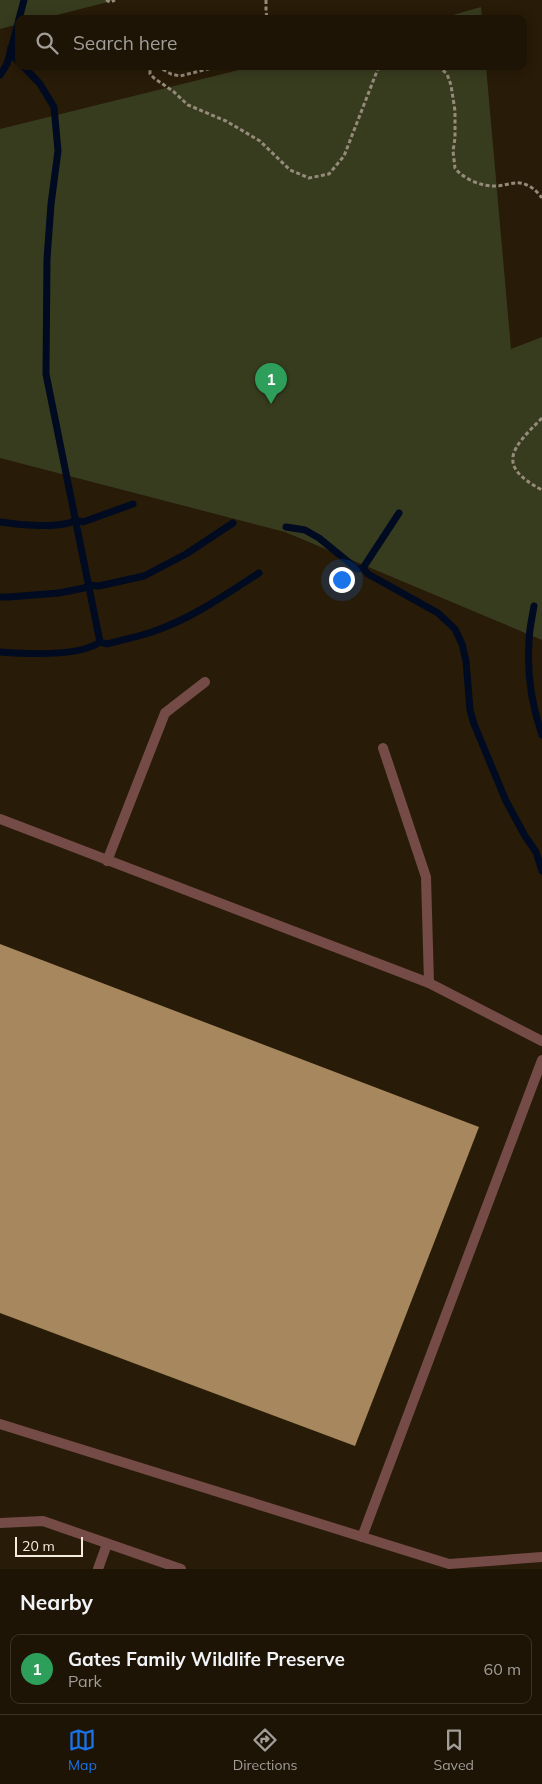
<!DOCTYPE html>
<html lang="en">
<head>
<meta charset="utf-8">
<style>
  body { margin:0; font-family:Mulish,sans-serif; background:#261d0f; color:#f1f3f6 }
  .scale { position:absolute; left:15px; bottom:12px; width:68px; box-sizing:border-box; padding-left:5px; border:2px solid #f5ecdf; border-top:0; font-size:14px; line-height:18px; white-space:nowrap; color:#f5ecdf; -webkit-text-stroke:4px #281b07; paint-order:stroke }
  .you { position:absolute; left:341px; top:579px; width:18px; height:18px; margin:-12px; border:4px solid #fff; border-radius:50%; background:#1a73e8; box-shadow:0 0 0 8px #1a73e833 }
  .badge { display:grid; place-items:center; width:32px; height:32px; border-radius:50%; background:#1a73e8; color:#fff; font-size:16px; font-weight:700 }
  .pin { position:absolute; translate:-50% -41px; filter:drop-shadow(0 1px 2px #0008) }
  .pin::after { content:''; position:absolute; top:26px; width:18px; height:15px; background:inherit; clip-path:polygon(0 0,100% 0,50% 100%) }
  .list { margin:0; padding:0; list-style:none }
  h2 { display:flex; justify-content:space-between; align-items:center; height:65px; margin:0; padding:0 20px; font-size:21px }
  h2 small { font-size:16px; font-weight:400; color:#a19e9a }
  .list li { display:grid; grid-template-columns:32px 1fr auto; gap:15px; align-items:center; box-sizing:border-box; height:70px; margin:0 10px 10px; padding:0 10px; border:1px solid #3c3327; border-radius:10px }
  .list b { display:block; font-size:19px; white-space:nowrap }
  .list p { margin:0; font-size:16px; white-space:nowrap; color:#a19e9a }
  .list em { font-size:16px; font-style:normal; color:#a19e9a }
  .icon { flex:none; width:28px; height:28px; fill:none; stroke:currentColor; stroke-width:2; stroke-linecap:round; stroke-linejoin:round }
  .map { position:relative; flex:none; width:542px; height:1569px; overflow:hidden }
  .search { position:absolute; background:#1e1405; box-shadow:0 2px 12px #0003; left:15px; right:15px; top:15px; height:55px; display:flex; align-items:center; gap:12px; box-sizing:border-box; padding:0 18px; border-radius:10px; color:#a19e9a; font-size:19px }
  .sheet { height:145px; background:#1e1405 }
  nav { display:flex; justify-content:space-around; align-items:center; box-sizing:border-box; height:70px; border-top:1px solid #3c3327; background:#1e1405; font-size:14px; color:#a19e9a }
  nav a { display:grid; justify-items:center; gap:2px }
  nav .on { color:#1a73e8 }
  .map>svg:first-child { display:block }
</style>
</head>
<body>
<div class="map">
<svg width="542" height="1569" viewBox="0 0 542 1569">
  <rect width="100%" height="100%" fill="#281b07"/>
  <g fill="#383c1e">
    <polygon points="0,0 116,0 41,19 19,19 19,24 0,29"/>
    <polygon points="481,7 482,19 439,19"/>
    <polygon points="255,66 486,66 511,349 542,337 542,640 285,532 0,458 0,129"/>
  </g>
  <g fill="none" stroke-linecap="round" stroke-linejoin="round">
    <g stroke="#000b21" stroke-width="7">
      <polyline points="19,19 24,0"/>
      <polyline points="11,48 15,58 19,62"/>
      <polyline points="23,66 40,84 54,107 58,151 51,204 47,259 46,374 100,642"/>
      <polyline points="0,75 7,64 19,20"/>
      <path d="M0,522C18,525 61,529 76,520L83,522L133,504"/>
      <polyline points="286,527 305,530 319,538 357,569 363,568 368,574 438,613 455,629 462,644 466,661 470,710 474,724 506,801 525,836 536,852 542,871"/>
      <polyline points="363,568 399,513"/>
      <polyline points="0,597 9,597 59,593 84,588 89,585 99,586 144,576 186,554 233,523"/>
      <path d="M534,606C532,618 529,630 529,642C527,672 532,706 542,735"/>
      <path d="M100,642L107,644C122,640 137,637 152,632C191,619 225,595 259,573"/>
      <path d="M0,652C26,654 79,657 100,642"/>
    </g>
  </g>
  <polygon fill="#a6875e" points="0,944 479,1127 355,1446 0,1313"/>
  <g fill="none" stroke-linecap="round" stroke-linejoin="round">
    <g stroke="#968b7b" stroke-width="3" stroke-dasharray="4 2.5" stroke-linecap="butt">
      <polyline points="106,0 110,2 115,0"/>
      <polyline points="266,0 266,13 268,19"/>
      <polyline points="153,66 150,67 150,74 154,78 174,92 188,105 226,121 260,141 290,170 309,178 329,174 344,156 379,66"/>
      <polyline points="157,66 171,74 180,76 220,66"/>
      <path d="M438,66L447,74L451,85L455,111V138L453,151L455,168C463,179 483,187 496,186C504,186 512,182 520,183C529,184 537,191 542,198"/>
      <path d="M542,418C512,448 495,465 542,490"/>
    </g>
    <g stroke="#744b47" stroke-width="10">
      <polyline points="383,748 426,877 429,983"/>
      <polyline points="0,819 429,983 542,1041"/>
      <polyline points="107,861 165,713 205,682"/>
      <polyline points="0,1424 449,1564 542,1557"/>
      <polyline points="0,1523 43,1521 181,1569"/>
      <polyline points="362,1537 542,1060"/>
      <polyline points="98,1569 107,1544"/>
    </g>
  </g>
</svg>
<div class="scale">20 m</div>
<div class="you"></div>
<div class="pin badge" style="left:271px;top:404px;background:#2e9e5b">1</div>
<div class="search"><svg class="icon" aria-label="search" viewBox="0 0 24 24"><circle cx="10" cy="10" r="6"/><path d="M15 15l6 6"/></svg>Search here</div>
</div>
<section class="sheet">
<h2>Nearby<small></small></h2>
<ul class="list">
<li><span class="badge" style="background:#2e9e5b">1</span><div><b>Gates Family Wildlife Preserve</b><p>Park</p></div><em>60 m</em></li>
</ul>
</section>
<nav>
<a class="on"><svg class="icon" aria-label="map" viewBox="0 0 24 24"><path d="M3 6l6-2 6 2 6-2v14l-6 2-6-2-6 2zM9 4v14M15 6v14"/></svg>Map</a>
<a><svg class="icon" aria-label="directions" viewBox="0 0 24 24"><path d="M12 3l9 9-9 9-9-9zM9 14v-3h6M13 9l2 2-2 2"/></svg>Directions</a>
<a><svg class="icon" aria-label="saved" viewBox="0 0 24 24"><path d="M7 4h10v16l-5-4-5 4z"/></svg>Saved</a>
</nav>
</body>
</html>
